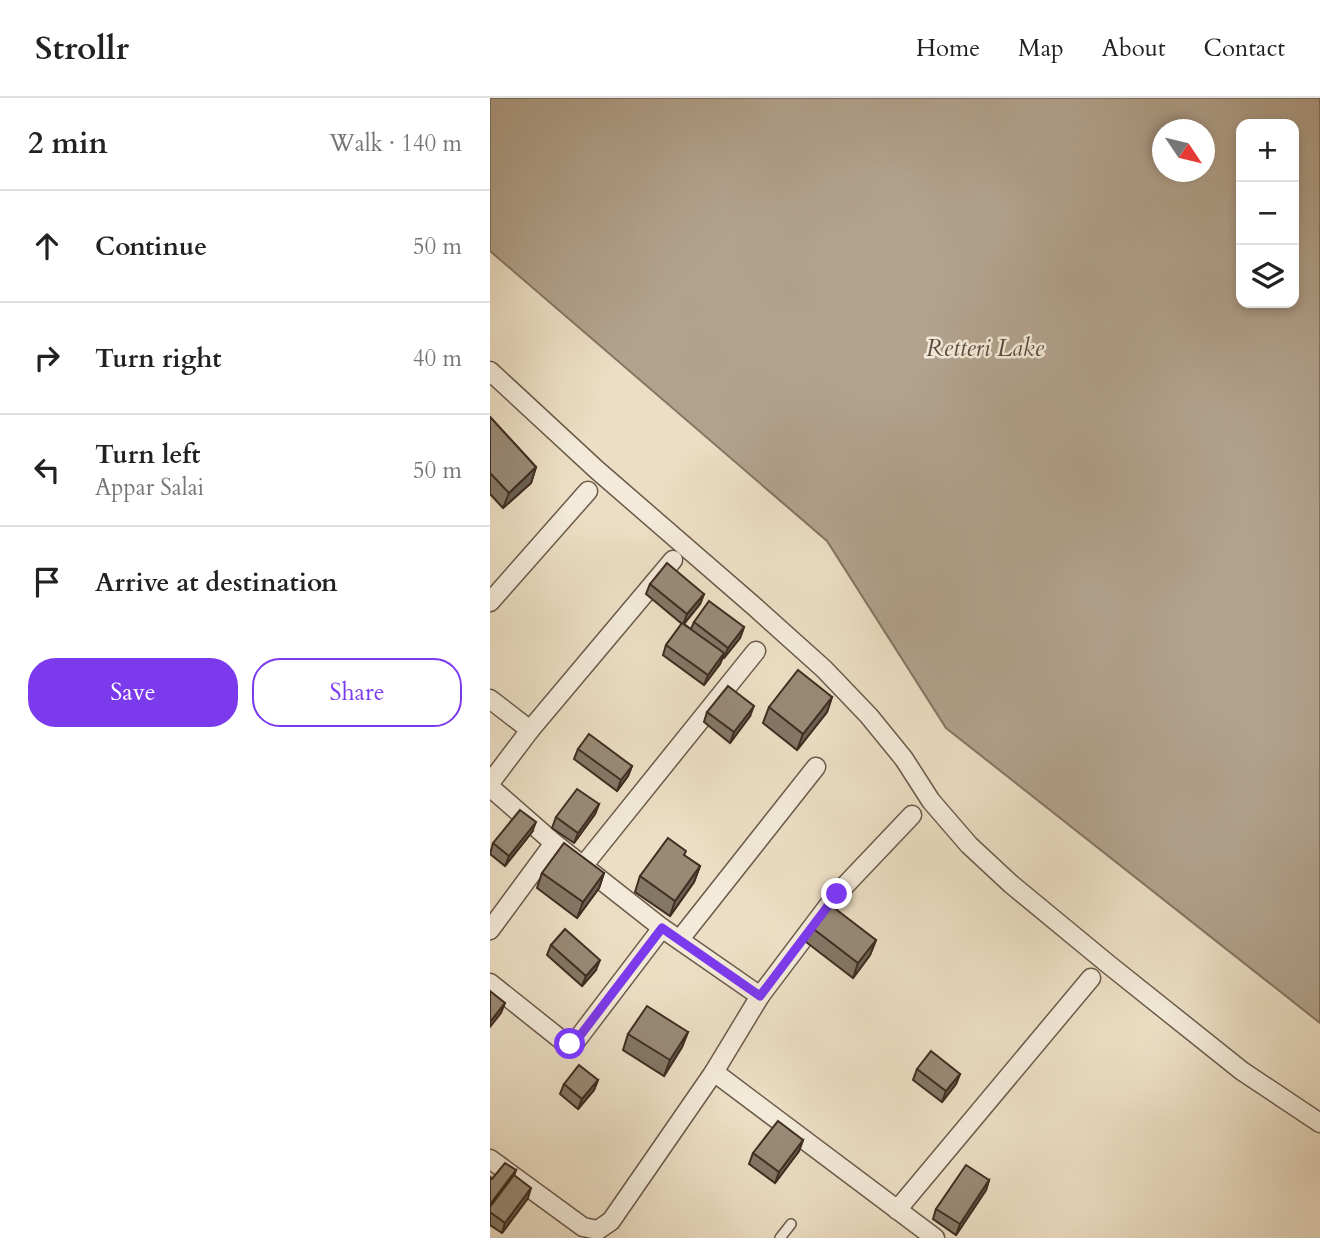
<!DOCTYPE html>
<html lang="en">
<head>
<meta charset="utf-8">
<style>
  body { margin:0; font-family:Cardo,serif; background:#f2f2f2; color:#222 }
  .controls { position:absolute; right:21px; top:21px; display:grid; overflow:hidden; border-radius:14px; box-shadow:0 4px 10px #0003 }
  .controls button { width:63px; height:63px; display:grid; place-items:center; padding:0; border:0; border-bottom:2px solid #e0e0e0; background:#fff; color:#222; font:35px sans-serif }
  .compass { position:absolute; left:662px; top:21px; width:63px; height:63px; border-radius:50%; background:#fff; box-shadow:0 4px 10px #0003; rotate:125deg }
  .stop { position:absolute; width:21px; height:21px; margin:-16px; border:5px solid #7c3aed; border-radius:50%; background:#fff }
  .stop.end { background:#7c3aed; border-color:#fff; box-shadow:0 2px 7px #0008 }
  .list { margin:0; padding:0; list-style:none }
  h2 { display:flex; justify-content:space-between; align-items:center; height:91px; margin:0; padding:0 28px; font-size:30px }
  h2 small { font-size:23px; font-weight:400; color:#767676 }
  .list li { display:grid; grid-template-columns:46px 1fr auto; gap:21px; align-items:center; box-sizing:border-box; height:112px; padding:0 28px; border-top:2px solid #e0e0e0 }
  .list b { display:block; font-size:26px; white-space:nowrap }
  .list p { margin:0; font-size:23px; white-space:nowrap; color:#767676 }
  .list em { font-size:23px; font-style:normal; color:#767676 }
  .actions { display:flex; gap:14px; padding:21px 28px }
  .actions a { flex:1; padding:16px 0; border:2px solid #7c3aed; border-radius:28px; text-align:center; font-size:24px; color:#7c3aed }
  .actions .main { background:#7c3aed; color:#fff }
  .icon { flex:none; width:38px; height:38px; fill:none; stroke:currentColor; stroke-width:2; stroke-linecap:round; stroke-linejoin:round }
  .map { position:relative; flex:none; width:830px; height:1140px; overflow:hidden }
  header { display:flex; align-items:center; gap:42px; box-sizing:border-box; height:98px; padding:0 35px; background:#fff; border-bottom:2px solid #e0e0e0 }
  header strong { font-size:33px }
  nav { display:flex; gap:38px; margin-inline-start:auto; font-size:24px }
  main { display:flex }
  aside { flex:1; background:#fff }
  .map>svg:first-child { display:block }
</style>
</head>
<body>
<header>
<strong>Strollr</strong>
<nav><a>Home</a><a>Map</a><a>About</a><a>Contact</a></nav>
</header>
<main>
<aside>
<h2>2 min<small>Walk · 140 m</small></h2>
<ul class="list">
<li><svg class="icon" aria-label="ahead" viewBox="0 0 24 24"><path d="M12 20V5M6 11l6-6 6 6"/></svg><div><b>Continue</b></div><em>50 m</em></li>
<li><svg class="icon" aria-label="right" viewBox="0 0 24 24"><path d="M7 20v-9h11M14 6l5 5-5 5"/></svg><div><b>Turn right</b></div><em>40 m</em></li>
<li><svg class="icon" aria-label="left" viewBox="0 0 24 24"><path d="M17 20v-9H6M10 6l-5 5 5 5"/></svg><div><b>Turn left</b><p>Appar Salai</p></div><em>50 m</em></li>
<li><svg class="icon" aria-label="arrive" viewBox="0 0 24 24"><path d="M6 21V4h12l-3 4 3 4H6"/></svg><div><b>Arrive at destination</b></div></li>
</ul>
<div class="actions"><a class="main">Save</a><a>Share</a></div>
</aside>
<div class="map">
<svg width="830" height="1140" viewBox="0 0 830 1140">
  <rect width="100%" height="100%" fill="#ecdec4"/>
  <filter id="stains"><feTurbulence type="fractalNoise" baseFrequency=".00286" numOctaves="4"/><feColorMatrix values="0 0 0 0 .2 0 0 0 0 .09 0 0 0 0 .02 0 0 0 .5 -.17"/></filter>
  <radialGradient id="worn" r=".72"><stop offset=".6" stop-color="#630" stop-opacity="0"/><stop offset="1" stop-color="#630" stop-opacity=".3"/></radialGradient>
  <path fill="#b2a28d" stroke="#847462" stroke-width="2" fill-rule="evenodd" d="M0,0H830V925L456,630L337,443L0,153ZM751,26H804V205H751ZM673,32H715V74H673Z"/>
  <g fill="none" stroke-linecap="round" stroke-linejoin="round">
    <g stroke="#6b5a4a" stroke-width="12">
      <polyline id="lane" points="290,1140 301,1126"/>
    </g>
    <g stroke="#6b5a4a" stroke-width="21">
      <g id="street">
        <polyline points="0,273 107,372 265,509 334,571 379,618 414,661 441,703 479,747 521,786 618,866 752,973 830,1025"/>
        <polyline points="0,504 98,393"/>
        <polyline points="0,601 40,632"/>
        <polyline points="0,685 40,632 183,462"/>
        <polyline points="0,689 64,745 172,830 270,898"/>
        <polyline points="422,717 347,796 270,898 224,974 445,1140"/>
        <polyline points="93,768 266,553"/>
        <polyline points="0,832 64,745"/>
        <polyline points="190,841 326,669"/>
        <polyline points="0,885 74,944 80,946 86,943 172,830"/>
        <polyline points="0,1061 93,1129 108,1132 121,1123 224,974"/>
        <polyline points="407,1112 601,880"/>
      </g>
    </g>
    <use href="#lane" stroke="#f3ead9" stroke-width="9"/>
    <use href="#street" stroke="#f3ead9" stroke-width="18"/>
  </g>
  <g fill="#847765" stroke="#402e22" stroke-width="2">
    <polygon points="0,319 46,369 41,385 13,410 0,396"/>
    <polygon points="160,486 214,496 210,506 194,526 201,531 204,524 254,529 250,540 234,560 233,559 230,566 214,587 173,557 176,547 192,526 156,496"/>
    <polygon points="342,599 337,614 307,652 273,625 279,609"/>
    <polygon points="217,614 260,618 240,645 214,624"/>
    <polygon points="88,651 142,668 138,678 127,693 84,661"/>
    <polygon points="109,706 105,716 84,745 62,730 66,719"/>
    <polygon points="42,734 15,768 0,756 3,745"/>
    <polygon points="195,758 210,768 204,784 180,818 145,794 150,778"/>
    <polygon points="52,775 114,775 109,790 87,820 47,790"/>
    <polygon points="321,829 386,842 380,857 363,880 316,844"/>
    <polygon points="61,847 106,872 92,888 57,857"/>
    <polygon points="198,934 192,949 174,978 133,952 138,936"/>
    <polygon points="427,971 470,976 466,986 452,1004 423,982"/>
    <polygon points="108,982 104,992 88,1011 70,996 74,986"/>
    <polygon points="313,1042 309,1053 285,1085 259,1066 263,1055"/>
    <polygon points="26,1072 24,1077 38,1100 12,1135 0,1127 0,1079 2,1081"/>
    <polygon points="499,1082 496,1092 466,1137 443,1121 446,1111"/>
  </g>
  <g fill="#6b6153" stroke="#402e22" stroke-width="2">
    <polygon points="46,369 41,385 13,410 19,395"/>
    <polygon points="214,496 210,506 193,527 197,516"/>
    <polygon points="254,529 250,540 234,560 238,550"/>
    <polygon points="234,555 230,566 214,587 218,577"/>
    <polygon points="342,599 337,614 307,652 313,636"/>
    <polygon points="264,608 260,618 240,645 244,634"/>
    <polygon points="142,668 138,678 127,693 131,682"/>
    <polygon points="109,706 105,716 84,745 88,735"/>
    <polygon points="46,724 42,734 15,768 19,758"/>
    <polygon points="210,768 204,784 180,818 185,803"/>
    <polygon points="114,775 109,790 87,820 93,804"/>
    <polygon points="386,842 380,857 363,880 368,865"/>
    <polygon points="110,862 106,872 92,888 96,878"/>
    <polygon points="15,905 11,915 0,929 0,924"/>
    <polygon points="198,934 192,949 174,978 180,962"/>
    <polygon points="470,976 466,986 452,1004 456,993"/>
    <polygon points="108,982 104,992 88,1011 92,1001"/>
    <polygon points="313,1042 309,1053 285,1085 289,1074"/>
    <polygon points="26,1072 22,1083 0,1112 1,1105"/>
    <polygon points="499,1082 496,1092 466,1137 470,1126"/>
    <polygon points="41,1090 38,1100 12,1135 15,1125"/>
  </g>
  <g fill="#998a76" stroke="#402e22" stroke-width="2">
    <polygon points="0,319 46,369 19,395 0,375"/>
    <polygon points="177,465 214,496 197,516 160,486"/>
    <polygon points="219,503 254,529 238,550 204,524"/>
    <polygon points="192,525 234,555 218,577 176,547"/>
    <polygon points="308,572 342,599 313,636 279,609"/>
    <polygon points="238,588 264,608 244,634 217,614"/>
    <polygon points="99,636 142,668 131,682 88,651"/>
    <polygon points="87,691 109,706 88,735 66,719"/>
    <polygon points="30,712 46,724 19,758 3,745"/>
    <polygon points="178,740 196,753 194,757 210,768 185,803 150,778"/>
    <polygon points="74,745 114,775 93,804 52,775"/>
    <polygon points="339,806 386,842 368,865 321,829"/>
    <polygon points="75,831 110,862 96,878 61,847"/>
    <polygon points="0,893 15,905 0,924"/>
    <polygon points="157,908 198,934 180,962 138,936"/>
    <polygon points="441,953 470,976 456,993 427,971"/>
    <polygon points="89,967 108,982 92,1001 74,986"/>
    <polygon points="288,1023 313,1042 289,1074 263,1055"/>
    <polygon points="15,1065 26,1072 1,1105 0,1105 0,1079 2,1081"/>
    <polygon points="476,1067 499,1082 470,1126 446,1111"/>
    <polygon points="24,1077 41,1090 15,1125 0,1114 0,1109"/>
  </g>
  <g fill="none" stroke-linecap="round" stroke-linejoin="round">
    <polyline stroke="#7c3aed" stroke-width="9" points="80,946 86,943 172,830 270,898 347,796"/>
  </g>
  <g text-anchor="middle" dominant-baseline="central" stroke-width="5" stroke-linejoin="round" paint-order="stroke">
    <g font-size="24" font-style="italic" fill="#5c4b3d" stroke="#f3ead9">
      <text x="495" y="250">Retteri Lake</text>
    </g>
  </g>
  <rect width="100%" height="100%" filter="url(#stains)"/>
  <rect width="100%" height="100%" fill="url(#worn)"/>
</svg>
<div class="controls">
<button>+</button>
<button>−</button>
<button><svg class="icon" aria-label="layers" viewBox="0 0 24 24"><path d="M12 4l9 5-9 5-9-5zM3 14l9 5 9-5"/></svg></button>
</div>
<svg class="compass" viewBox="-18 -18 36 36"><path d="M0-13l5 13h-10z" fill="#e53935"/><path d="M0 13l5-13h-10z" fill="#767676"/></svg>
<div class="stop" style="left:80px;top:946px"></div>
<div class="stop end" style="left:347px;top:796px"></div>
</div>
</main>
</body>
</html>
